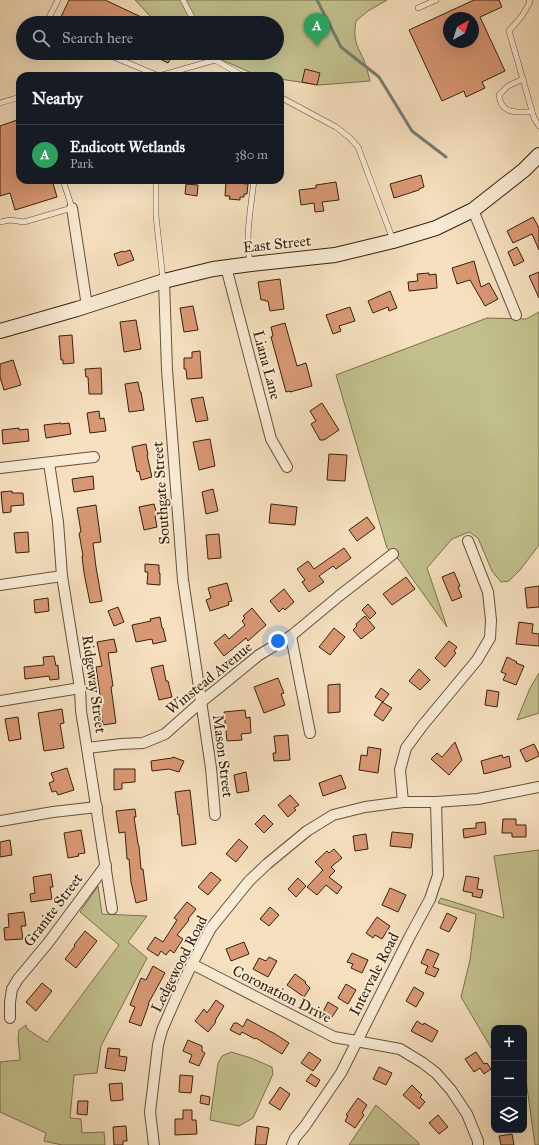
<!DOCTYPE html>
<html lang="en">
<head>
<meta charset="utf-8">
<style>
  body { margin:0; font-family:"IM FELL Great Primer",serif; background:#20242c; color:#f1f3f6 }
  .controls { position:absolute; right:12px; bottom:12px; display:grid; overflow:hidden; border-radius:8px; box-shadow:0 4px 16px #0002 }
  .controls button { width:36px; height:36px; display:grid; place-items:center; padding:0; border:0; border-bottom:1px solid #363941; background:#171b24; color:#f1f3f6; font:20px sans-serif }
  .compass { position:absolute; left:443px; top:12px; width:36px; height:36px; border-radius:50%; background:#171b24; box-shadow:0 4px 16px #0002; rotate:39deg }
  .you { position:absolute; left:278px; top:641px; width:14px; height:14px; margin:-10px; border:3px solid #fff; border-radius:50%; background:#1a73e8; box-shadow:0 0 0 6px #1a73e833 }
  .badge { display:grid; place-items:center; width:26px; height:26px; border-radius:50%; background:#c59692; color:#fff; font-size:13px; font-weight:700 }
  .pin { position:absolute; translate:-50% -33px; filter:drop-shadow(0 1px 2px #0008) }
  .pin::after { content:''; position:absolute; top:21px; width:14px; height:12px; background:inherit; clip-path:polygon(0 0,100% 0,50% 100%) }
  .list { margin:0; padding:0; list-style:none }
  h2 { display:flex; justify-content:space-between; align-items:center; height:52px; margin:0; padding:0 16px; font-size:17px }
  h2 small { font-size:13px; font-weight:400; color:#9ea1a6 }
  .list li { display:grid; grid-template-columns:26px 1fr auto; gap:12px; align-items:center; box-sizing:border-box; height:60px; padding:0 16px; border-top:1px solid #363941 }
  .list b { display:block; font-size:15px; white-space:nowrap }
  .list p { margin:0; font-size:13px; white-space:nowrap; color:#9ea1a6 }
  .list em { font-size:13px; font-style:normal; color:#9ea1a6 }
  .icon { flex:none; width:22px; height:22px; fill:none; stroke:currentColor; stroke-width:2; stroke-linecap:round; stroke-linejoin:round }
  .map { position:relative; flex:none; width:539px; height:1145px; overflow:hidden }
  .search { position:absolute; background:#171b24; box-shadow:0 4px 16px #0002; left:16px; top:16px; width:268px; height:44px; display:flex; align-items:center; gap:10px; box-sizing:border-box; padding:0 14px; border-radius:22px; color:#9ea1a6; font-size:15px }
  .panel { position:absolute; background:#171b24; box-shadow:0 4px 16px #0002; left:16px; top:72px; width:268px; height:112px; border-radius:12px }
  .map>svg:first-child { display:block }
</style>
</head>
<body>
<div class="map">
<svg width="539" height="1145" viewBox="0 0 539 1145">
  <rect width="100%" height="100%" fill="#f6e0bf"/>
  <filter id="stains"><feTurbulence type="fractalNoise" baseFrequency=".005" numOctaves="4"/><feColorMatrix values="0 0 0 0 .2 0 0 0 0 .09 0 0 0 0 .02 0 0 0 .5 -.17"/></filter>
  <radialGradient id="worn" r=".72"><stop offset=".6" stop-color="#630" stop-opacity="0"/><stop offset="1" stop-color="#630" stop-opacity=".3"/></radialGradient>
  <g fill="#c2c18e" stroke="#7c714e">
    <path d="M135,0H387L368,11L356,21C353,38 356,44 363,58C366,65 368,73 370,81L319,85L280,79V76H264L254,74L206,53H277V23H160L152,18Z"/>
    <polygon points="539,312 539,545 520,570 509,581 501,582 492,571 478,538 469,532 452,539 427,568 447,627 399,560 387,548 336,375 487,318 526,319"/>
    <polygon points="539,673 539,713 517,720 530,688"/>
    <polygon points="539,850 539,1145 535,1145 524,1066 524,1028 494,1028 494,1053 461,997 470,960 476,914 438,903 441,898 504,918 494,856"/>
    <polygon points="98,886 102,914 147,916 128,942 147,958 101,1046 97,1073 74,1075 70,1118 81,1119 82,1133 104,1132 105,1145 62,1145 44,1141 46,1133 0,1112 0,1062 20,1060 18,1038 19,1030 26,1025 27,1029 47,1042 119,945 80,912"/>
    <polygon points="231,1052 251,1058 272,1067 273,1074 253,1118 239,1126 210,1120 218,1063 222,1056"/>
    <polygon points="376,1105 419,1143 419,1145 349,1145"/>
  </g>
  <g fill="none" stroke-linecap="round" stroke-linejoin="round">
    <polyline stroke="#747e74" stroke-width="3" points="317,0 341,47 379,77 412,131 446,157"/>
  </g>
  <g fill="#d99874" stroke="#36210f" fill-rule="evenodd">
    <polygon points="69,0 105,0 154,23 73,23 61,17"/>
    <path d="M474,0H499L502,7L480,17L505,71L482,82L485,88L466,97L464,91L442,101L409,30ZM449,18H473V42H449Z"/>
    <polygon points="147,53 174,53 168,63"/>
    <polygon points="305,69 320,73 317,85 302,82"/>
    <polygon points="20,119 20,180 52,180 57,197 15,210 10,193 0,196 0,126"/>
    <polygon points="421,175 424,187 419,189 419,190 394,198 390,184"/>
    <polygon points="226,182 248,184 247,194 244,194 244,197 240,197 240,200 229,199 230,196 225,196"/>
    <polygon points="336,182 339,200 322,202 324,211 315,212 314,203 301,205 299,190 316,188 316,185"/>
    <polygon points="186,184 198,185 197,196 185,194"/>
    <polygon points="533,217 539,228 539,250 532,234 513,243 507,231"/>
    <polygon points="517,247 524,261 514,266 508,252"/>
    <polygon points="130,250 134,260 118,266 114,254 123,251 124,252"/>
    <polygon points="474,261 481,287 489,283 498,299 485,306 470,280 457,284 452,268"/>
    <polygon points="539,272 539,298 529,276"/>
    <polygon points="429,273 429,275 436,274 437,288 409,291 408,282 418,281 417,274"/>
    <polygon points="280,279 284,309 270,311 268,301 265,301 265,300 261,300 258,282"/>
    <polygon points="390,291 397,308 389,311 388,307 373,313 368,301"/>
    <polygon points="193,306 198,330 184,332 180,308"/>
    <polygon points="350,307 355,321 339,326 341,331 333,334 326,315"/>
    <polygon points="136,320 141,349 124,352 120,322"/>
    <polygon points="285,323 297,366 306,363 312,386 290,392 290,391 286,392 271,337 273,336 271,327"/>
    <polygon points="72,335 74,363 63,364 63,360 61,360 59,336"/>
    <polygon points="200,351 202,378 187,379 186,369 184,369 184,358 192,358 192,352"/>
    <polygon points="13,360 21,385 4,390 0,377 0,364"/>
    <polygon points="101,368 102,394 89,394 88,377 86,377 85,369"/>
    <polygon points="138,382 140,392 141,392 144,410 129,412 125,384"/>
    <polygon points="203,397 208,420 196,422 191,399"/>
    <polygon points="322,403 339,430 324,440 320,440 311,424 316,421 310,411"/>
    <polygon points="99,411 100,419 104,418 106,431 90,433 87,413"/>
    <polygon points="61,423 61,424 69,423 71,434 46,438 44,425"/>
    <polygon points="19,428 19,430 28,429 29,441 3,444 2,430"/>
    <polygon points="210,439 215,466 199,470 193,442"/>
    <polygon points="146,444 148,455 147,455 152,477 141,480 139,471 137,472 132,447"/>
    <polygon points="329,454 347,455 345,481 327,480"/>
    <polygon points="93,476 94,489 74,492 72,479"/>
    <polygon points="213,489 218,511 206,514 202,492"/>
    <polygon points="12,491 12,493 23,493 24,505 11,506 11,512 3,513 1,492"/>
    <polygon points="154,504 157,515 155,516 157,527 144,530 139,507"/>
    <polygon points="271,504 297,507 295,525 269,523"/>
    <polygon points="96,505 101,542 93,543 96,567 102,601 90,603 84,573 82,556 83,556 79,533 81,532 77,508"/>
    <polygon points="367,517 375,528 357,541 349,530"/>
    <polygon points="28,532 29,552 16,553 14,533"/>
    <polygon points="219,534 221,558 208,559 206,535"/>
    <polygon points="344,548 351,558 336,569 333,566 319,576 324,582 309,592 302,582 305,580 297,569 308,561 314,569"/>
    <polygon points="145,564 159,565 159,573 160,573 160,585 147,584 148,572 145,572"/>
    <polygon points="454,572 460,586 458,587 462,597 452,601 442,577"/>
    <polygon points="406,577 415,589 392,605 383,594"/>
    <polygon points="227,583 232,601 228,602 229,605 210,611 206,600 211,598 208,588"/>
    <polygon points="539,586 539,607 527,608 525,588"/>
    <polygon points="284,589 294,602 285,610 283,608 279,612 270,601"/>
    <polygon points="48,598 49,611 35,613 34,600"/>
    <polygon points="368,604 376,613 370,619 362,610"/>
    <polygon points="118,607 124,622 114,626 108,611"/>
    <polygon points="252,608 266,625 248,641 246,638 224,656 214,643 225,634 229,639 245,625 242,621 245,618 243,616"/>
    <polygon points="365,616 375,628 361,639 353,630 357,626 356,624"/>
    <polygon points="160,617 162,628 163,628 166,641 153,644 152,639 136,642 132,625 151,621 150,619"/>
    <polygon points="519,622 533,624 532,633 539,634 539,646 516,644"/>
    <polygon points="334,628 345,637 330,655 319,647"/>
    <polygon points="114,639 117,652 108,653 113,686 111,687 116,723 103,725 100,702 101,702 96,667 102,666 97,642"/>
    <polygon points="449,641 457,647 454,651 456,653 445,667 435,658"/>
    <polygon points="54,656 56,666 58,665 59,679 50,680 49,676 25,679 24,667 44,665 43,657"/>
    <polygon points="507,657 517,662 516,663 524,666 516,685 503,680 506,674 501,672"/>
    <polygon points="163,665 166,681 168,681 172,697 159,700 151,668"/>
    <polygon points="419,669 430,680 420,690 409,681"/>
    <polygon points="278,678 284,693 281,694 285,705 264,713 254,687"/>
    <polygon points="340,684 340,712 328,713 328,685"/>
    <polygon points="381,688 389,694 383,702 375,697"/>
    <polygon points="487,690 499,692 497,707 485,705"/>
    <polygon points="382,702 392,708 383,721 374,715"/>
    <polygon points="62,709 64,723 60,724 64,748 44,751 38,713"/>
    <polygon points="245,710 246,718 250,717 251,733 241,734 242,740 227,741 224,712"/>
    <polygon points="18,717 21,739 9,741 5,719"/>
    <polygon points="288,735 290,760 274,761 273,753 276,753 274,736"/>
    <polygon points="455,742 462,760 449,775 431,759 437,753 442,757"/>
    <polygon points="534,744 539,754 539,756 526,762 520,750"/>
    <polygon points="368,747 381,749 378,773 359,770 361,755 367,756"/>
    <polygon points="502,755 503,758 509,756 511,767 484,774 481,761"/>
    <polygon points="173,757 184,761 179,772 169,769 152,771 151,761 172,758"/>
    <polygon points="67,768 74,790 58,795 56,791 52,792 49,783 54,781 51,773"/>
    <polygon points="114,769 135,769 135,782 122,783 122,789 114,790"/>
    <polygon points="246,772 249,791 237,793 234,775"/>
    <polygon points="341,775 346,788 323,796 319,783"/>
    <polygon points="190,790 196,844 182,846 179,814 178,815 175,792"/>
    <polygon points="290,795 299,805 294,808 296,810 288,817 278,805"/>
    <polygon points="135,809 136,817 134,817 138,844 139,846 141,869 143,869 147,900 136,903 131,882 129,859 127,859 125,832 119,833 116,811"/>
    <polygon points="264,815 273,824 264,833 255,824"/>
    <polygon points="503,819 516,819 516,825 526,825 526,837 512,837 512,833 502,833"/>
    <polygon points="485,822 486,834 464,838 463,829 476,828 476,823"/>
    <polygon points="81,830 85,853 78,854 79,856 68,858 64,833"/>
    <polygon points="392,832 413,834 411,848 390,846"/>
    <polygon points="366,834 368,849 355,851 353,836"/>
    <polygon points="239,839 248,847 236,862 226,854"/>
    <polygon points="10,840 12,855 0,857 0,842"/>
    <polygon points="334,849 342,858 331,867 335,871 329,877 342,887 337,894 326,885 317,895 307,887 323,870 315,862 327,851 329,853"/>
    <polygon points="211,872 221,880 208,895 198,887"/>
    <polygon points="51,874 53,887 50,887 52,899 31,902 30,894 35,893 33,877"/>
    <polygon points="466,876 479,878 477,889 483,890 481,898 472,896 473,893 463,891"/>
    <polygon points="298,878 306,886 296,897 288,889"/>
    <polygon points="390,888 406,895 398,912 382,905"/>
    <polygon points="187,902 196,909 188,919 189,920 177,935 183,939 174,953 170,950 166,955 161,951 158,956 147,949 155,937 163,942 177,920 174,918"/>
    <polygon points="270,907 279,915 269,926 260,919"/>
    <polygon points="24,912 26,926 21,926 23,939 5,940 4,928 9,927 8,914"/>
    <polygon points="447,913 457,918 449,932 440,928"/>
    <polygon points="377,917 390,926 382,939 375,935 373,938 366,933"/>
    <polygon points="85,931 97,941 76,968 65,959 75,946 74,945"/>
    <polygon points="244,942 249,954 231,961 226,949"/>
    <polygon points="427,949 439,954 433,967 439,969 435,977 425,973 428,966 421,963"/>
    <polygon points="352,953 368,960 362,973 351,968 353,964 347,962"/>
    <polygon points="269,957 277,961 268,977 253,969 259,958 266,961"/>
    <polygon points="153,966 165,973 148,1004 149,1004 141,1026 129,1022 135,1007 130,1005 141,978 146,980"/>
    <polygon points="295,974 306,982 305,983 310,988 304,997 287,985"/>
    <polygon points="42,983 52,991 36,1011 26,1002"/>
    <polygon points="346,984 356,990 348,1004 338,998"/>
    <polygon points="414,987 424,993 416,1007 406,1001"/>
    <polygon points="216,1000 224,1006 215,1021 216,1022 208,1032 195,1021 204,1009 207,1013"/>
    <polygon points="328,1002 338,1008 332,1017 323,1012"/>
    <polygon points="247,1019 271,1032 272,1032 289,1043 282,1054 256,1038 255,1039 242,1032 240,1035 230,1030 234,1023 237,1023 243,1027"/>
    <polygon points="417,1021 423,1025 424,1023 438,1031 432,1042 411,1031"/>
    <polygon points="188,1040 202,1046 202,1051 205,1053 199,1066 189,1062 192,1055 183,1051"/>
    <polygon points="108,1048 120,1049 119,1056 127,1057 125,1071 105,1068"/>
    <polygon points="309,1052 321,1060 313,1071 301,1063"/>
    <polygon points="476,1052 484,1064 487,1063 491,1069 484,1074 480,1068 474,1072 465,1059"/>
    <polygon points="379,1067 392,1073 386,1085 373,1079"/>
    <polygon points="311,1074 320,1080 316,1087 306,1081"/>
    <polygon points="180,1075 193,1076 191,1093 179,1092"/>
    <polygon points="122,1083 123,1100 111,1101 109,1084"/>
    <polygon points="412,1085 422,1095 420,1097 425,1102 419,1109 403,1095"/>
    <polygon points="280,1087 290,1094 280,1110 269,1103"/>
    <polygon points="201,1095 210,1097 209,1105 200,1103"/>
    <polygon points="358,1098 367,1105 362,1113 364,1115 355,1128 345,1121 348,1116 346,1115"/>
    <polygon points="78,1101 88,1101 87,1115 77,1114"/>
    <polygon points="183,1110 192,1110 192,1120 196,1120 197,1134 175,1135 175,1119 183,1119"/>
    <polygon points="438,1115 448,1127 439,1134 429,1123"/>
    <polygon points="126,1126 127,1141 123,1141 123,1145 114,1145 113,1127"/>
    <polygon points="257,1126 269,1128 266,1145 255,1145"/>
    <polygon points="512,1134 514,1145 501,1145 499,1136"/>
  </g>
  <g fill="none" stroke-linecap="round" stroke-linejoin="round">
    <g stroke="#66513b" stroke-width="6">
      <g id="lane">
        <polyline points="183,0 195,23"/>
        <polyline points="529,0 530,2 522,16 509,31 534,118 539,126"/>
        <polyline points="418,8 436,0"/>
        <polyline points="46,23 58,0"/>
        <polyline points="104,53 159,76 215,60"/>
        <polyline points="211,53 215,60 243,76"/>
        <path d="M523,79L508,86L499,95C501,115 517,112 532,112"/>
        <polyline points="280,97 336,127 350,138 358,147 393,240"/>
        <polyline points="0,103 20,97"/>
        <polyline points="156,180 156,216 163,280"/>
        <polyline points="0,222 10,220 24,222 72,208 63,180"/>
        <path d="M250,262C245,235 251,208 254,180"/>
      </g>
    </g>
    <g stroke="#66513b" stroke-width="12">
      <g id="street">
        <polyline points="72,208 87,306"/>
        <polyline points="473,210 516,315"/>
        <polyline points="226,267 271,439 287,467"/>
        <polyline points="164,281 167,370 183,580 211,768 215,815"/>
        <polyline points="49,463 58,522 62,576 80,688 81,711 87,748 112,909"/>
        <polyline points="0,468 94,457"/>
        <polyline points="0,585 62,576"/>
        <polyline points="291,636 310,733"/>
        <polyline points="0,701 80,688"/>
        <polyline points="87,748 121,744 143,743 165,734 201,702 221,686 259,655 291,636 339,596 393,554"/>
        <polyline points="403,802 400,770 406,748 423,725 477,660 490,638 491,620 488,592 468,541"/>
        <polyline points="0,821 53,812 97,807"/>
        <polyline points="192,964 334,1037 400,1049 423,1063 436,1073 451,1090 467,1114 478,1141 478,1145"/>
        <polyline points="10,1018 10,1002 12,989 18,979 48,943 106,865"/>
        <polyline points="154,1145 150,1112 158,1045 162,1030 175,1000 192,964 211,928 249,881 267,864 307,831 333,815 365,807 403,802 436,802 478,799 539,787"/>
        <polyline points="292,1145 295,1138 305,1126 341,1073 410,936 430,899 438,875 436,802"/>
      </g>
    </g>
    <g stroke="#36210f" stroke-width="16">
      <polyline id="secondary" points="0,331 77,309 164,281 213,269 251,264 335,255 393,241 436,228 473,210 524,170 539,155"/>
    </g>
    <use href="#lane" stroke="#f9ebd5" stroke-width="5"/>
    <use href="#street" stroke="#f9ebd5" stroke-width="10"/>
    <use href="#secondary" stroke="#f9ebd5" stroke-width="14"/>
  </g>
  <g text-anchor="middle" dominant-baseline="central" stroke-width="4" stroke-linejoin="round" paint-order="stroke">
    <g font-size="15" fill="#36210f" stroke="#f9ebd5">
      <text transform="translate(277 244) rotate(-6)">East Street</text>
      <text transform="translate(267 365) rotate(75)">Liana Lane</text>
      <text transform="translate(161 493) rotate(-94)">Southgate Street</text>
      <text transform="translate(209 678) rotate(-39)">Winstead Avenue</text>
      <text transform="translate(94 684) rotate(82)">Ridgeway Street</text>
      <text transform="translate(223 756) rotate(83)">Mason Street</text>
      <text transform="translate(53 910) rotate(-53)">Granite Street</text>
      <text transform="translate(179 964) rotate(-63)">Ledgewood Road</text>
      <text transform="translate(374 974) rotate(-63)">Intervale Road</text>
      <text transform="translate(282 994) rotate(27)">Coronation Drive</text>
    </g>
  </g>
  <rect width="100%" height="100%" filter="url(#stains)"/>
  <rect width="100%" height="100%" fill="url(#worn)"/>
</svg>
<div class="controls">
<button>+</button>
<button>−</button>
<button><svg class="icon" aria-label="layers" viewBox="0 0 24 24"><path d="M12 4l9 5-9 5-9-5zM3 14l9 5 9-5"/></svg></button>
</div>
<svg class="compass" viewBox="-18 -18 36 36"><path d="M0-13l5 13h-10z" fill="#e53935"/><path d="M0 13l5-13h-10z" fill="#9ea1a6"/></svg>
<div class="you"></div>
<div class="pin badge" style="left:317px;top:46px;background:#2e9e5b">A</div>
<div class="search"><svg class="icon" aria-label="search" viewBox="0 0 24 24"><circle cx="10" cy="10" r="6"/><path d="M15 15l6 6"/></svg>Search here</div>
<section class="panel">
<h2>Nearby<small></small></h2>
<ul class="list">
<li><span class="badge" style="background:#2e9e5b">A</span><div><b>Endicott Wetlands</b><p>Park</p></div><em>380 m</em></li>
</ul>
</section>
</div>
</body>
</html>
